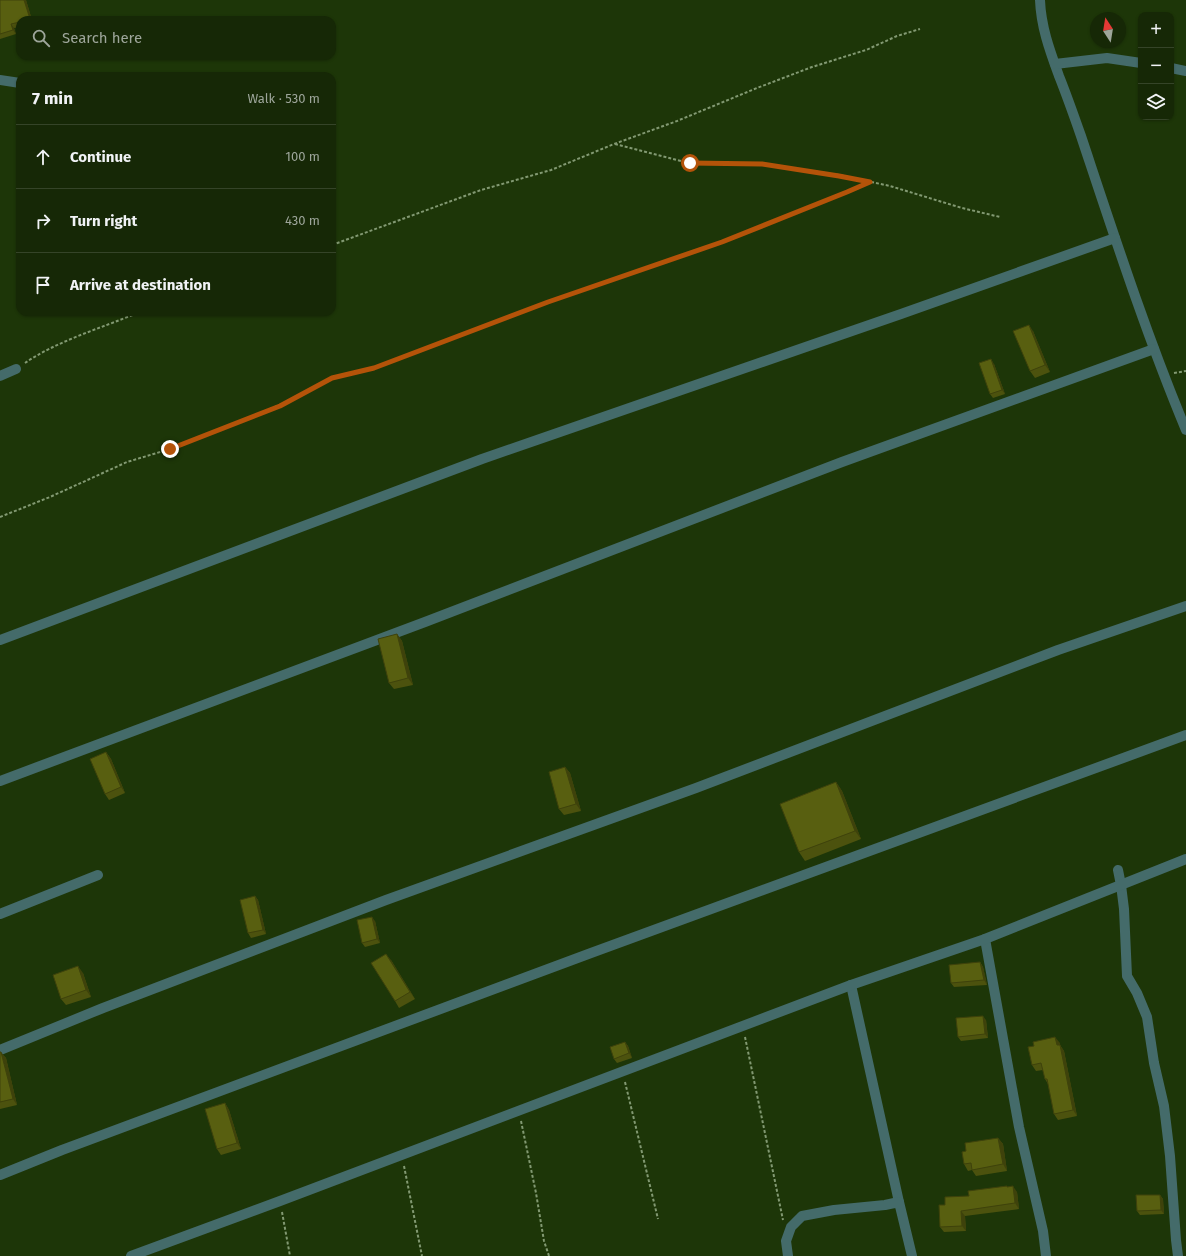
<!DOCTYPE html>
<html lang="en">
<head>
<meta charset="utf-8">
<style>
  body { margin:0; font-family:"Fira Sans",sans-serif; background:#233414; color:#f1f3f6 }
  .controls { position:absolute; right:12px; top:12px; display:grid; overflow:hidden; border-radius:8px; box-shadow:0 1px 3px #0004 }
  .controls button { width:36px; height:36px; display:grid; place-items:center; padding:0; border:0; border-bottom:1px solid #354428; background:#162806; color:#f1f3f6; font:20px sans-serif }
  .compass { position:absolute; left:1090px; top:12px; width:36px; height:36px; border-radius:50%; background:#162806; box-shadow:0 1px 3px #0004; rotate:348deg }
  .stop { position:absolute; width:12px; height:12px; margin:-9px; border:3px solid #b45309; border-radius:50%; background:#fff }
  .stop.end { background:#b45309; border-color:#fff; box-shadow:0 1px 4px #0008 }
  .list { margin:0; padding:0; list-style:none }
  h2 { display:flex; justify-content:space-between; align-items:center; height:52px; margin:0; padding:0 16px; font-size:17px }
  h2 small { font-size:13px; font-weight:400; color:#9ea69b }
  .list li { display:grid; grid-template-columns:26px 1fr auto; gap:12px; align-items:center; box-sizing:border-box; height:64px; padding:0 16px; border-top:1px solid #354428 }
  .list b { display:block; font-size:15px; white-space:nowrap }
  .list em { font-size:13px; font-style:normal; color:#9ea69b }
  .icon { flex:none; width:22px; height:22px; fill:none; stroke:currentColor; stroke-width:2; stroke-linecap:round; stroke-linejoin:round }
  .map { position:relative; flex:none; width:1186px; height:1256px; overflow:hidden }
  .search { position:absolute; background:#162806; box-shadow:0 1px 3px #0004; left:16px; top:16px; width:320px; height:44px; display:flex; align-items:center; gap:10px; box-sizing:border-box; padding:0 14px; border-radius:12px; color:#9ea69b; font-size:15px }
  .panel { position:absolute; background:#162806; box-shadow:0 1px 3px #0004; left:16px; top:72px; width:320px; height:244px; border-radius:12px }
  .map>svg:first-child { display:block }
</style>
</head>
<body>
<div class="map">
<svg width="1186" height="1256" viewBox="0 0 1186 1256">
  <rect width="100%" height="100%" fill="#1d3608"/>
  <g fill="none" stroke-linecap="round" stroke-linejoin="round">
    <g stroke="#829972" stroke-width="2" stroke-dasharray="3 2" stroke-linecap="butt">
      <polyline points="615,144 689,163 762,164 839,175 890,186 962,208 1000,217"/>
      <polyline points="332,245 481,190 551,170 614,144 677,121 757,88 812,67 866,50 897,36 920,29"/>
      <path d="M25,363C55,342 101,328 135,314L144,312"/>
      <polyline points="1174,373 1186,371"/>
      <polyline points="0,517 50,497 127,462 170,449 280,405 332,378 374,368 548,302 723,242 847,192 870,181"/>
      <polyline points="745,1037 783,1220"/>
      <polyline points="625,1082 658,1219"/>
      <polyline points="521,1121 536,1193 544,1241 549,1256"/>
      <polyline points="404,1166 422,1256"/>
      <polyline points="282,1212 290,1256"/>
    </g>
    <g stroke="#446b6a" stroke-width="10">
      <path d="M1040,0C1041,27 1050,51 1059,76C1067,96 1074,116 1081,136C1114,235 1146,334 1186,430"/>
      <polyline points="1055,64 1107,58 1141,63"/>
      <polyline points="1171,68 1186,71"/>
      <polyline points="0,80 20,83"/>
      <polyline points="0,376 16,369"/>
      <polyline points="0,640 482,459 901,314 1115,238"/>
      <polyline points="0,781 425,622 842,462 1154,349"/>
      <polyline points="1118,870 1121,885 1124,909 1127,976 1137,993 1147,1017 1154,1063 1164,1106 1170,1156 1176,1240 1178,1256"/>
      <polyline points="0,914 98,875"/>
      <polyline points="985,939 1019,1127 1043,1231 1046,1256"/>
      <polyline points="851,985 899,1202"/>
      <polyline points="0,1050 103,1008 386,900 696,788 1058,650 1186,606"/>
      <polyline points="0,1175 62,1150 591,953 1186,735"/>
      <polyline points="131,1256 280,1201 851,985 985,939 1186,859"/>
      <polyline points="788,1256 786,1241 791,1227 802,1216 834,1210 885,1205 899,1202 912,1256"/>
    </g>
  </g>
  <g fill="#4c520e">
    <polygon points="0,0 26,0 32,20 20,20 20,27 14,28 16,34 0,39"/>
    <polygon points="1033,331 1050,372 1035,378 1030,371"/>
    <polygon points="994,364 1005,394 993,398 990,394"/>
    <polygon points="397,634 402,641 413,685 394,689 389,683"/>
    <polygon points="106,752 111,759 125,793 109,800 105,794"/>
    <polygon points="565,767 570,773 581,811 564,815 559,809"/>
    <polygon points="836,782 842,791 861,839 805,861 799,852"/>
    <polygon points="255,896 258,900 266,934 251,938 248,933"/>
    <polygon points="375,921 380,943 365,947 362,943"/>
    <polygon points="391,960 415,999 399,1008 395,1001"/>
    <polygon points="980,962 983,967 987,985 954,987 951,983"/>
    <polygon points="83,973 91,997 66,1005 61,999"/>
    <polygon points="986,1020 988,1038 961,1041 958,1037"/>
    <polygon points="625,1042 628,1046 632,1058 617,1063 614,1059"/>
    <polygon points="1060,1043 1060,1045 1064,1051 1077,1116 1058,1120 1054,1114 1048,1084 1045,1079 1043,1070 1036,1071 1032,1065"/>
    <polygon points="0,1052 6,1058 17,1105 0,1109"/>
    <polygon points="225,1103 229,1110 241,1149 221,1155 217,1149"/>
    <polygon points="998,1138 1003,1144 1007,1171 976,1176 972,1170 968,1171 964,1164 966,1151"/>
    <polygon points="1008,1187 1017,1192 1019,1209 965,1216 966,1231 944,1232 940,1227 945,1205 969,1196"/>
    <polygon points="1160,1195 1163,1199 1164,1214 1140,1215 1137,1211"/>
  </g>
  <g fill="#3e420b">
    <polygon points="24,0 26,0 32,20 30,20 30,19"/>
    <polygon points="11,24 14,28 16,34 13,30"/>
    <polygon points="1029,325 1033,331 1050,372 1045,365"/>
    <polygon points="991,359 994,364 1005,394 1002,390"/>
    <polygon points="397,634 402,641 413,685 408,678"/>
    <polygon points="106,752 111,759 125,793 121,787"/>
    <polygon points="565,767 570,773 581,811 576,804"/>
    <polygon points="836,782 842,791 861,839 855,831"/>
    <polygon points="255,896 258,900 266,934 263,930"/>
    <polygon points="372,917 375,921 380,943 377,939"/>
    <polygon points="386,954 391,960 415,999 410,992"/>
    <polygon points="980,962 983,967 987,985 984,980"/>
    <polygon points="78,966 83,973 91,997 86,990"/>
    <polygon points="983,1016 986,1020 988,1038 985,1034"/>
    <polygon points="1055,1037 1060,1043 1061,1051 1057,1045"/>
    <polygon points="625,1042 628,1046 632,1058 629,1053"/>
    <polygon points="1060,1045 1064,1051 1077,1116 1073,1110"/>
    <polygon points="1,1052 6,1058 17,1105 13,1099"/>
    <polygon points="225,1103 229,1110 241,1149 237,1143"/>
    <polygon points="998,1138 1003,1144 1007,1171 1003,1164"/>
    <polygon points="1013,1186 1017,1192 1019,1209 1015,1203"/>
    <polygon points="1160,1195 1163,1199 1164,1214 1161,1210"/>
    <polygon points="961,1211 965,1216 966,1231 962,1226"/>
  </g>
  <g fill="#585f10" stroke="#3e420b">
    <polygon points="0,0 24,0 30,19 26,20 20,20 20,22 11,24 13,30 0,34"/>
    <polygon points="1029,325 1045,365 1030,371 1013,331"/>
    <polygon points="991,359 1002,390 990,394 979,363"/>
    <polygon points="397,634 408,678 389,683 378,639"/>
    <polygon points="106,752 121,787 105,794 90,759"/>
    <polygon points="565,767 576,804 559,809 549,772"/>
    <polygon points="836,782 855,831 799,852 780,804"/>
    <polygon points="255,896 263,930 248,933 240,900"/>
    <polygon points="372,917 377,939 362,943 357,920"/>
    <polygon points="386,954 410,992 395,1001 371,963"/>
    <polygon points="980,962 984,980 951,983 949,965"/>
    <polygon points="78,966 86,990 61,999 53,975"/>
    <polygon points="983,1016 985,1034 958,1037 956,1018"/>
    <polygon points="1055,1037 1057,1045 1060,1045 1073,1110 1054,1114 1047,1079 1045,1079 1041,1063 1032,1065 1028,1047 1034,1046 1033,1042"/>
    <polygon points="625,1042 629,1053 614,1059 610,1047"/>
    <polygon points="0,1052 1,1052 13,1099 0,1102"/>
    <polygon points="225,1103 237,1143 217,1149 205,1109"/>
    <polygon points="998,1138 1003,1164 972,1170 971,1163 964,1164 962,1152 966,1151 965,1143"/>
    <polygon points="1007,1186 1007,1187 1013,1186 1015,1203 961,1211 962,1226 940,1227 939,1205 945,1205 945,1197 969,1196 968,1191"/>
    <polygon points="1136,1195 1160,1195 1161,1210 1137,1211"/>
  </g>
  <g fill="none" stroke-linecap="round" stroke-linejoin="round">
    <polyline stroke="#b45309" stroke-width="5" points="170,449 280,406 332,378 374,368 548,302 722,242 847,192 870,182 839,176 762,164 690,163"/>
  </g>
</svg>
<div class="controls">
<button>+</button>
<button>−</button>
<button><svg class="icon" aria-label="layers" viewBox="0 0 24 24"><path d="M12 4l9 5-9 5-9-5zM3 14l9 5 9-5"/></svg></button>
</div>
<svg class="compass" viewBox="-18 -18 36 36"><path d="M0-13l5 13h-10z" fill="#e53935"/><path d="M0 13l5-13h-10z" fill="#9ea69b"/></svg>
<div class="stop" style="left:690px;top:163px"></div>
<div class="stop end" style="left:170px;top:449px"></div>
<div class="search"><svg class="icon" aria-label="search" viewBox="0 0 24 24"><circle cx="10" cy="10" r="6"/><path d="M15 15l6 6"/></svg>Search here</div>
<section class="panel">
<h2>7 min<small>Walk · 530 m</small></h2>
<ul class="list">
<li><svg class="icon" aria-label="ahead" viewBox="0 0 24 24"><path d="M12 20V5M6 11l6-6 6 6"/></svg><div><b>Continue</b></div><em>100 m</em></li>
<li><svg class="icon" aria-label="right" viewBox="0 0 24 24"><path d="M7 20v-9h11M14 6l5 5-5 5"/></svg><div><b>Turn right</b></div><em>430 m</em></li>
<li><svg class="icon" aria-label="arrive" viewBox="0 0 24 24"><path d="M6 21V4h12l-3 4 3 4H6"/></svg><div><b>Arrive at destination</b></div></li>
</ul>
</section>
</div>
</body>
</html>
